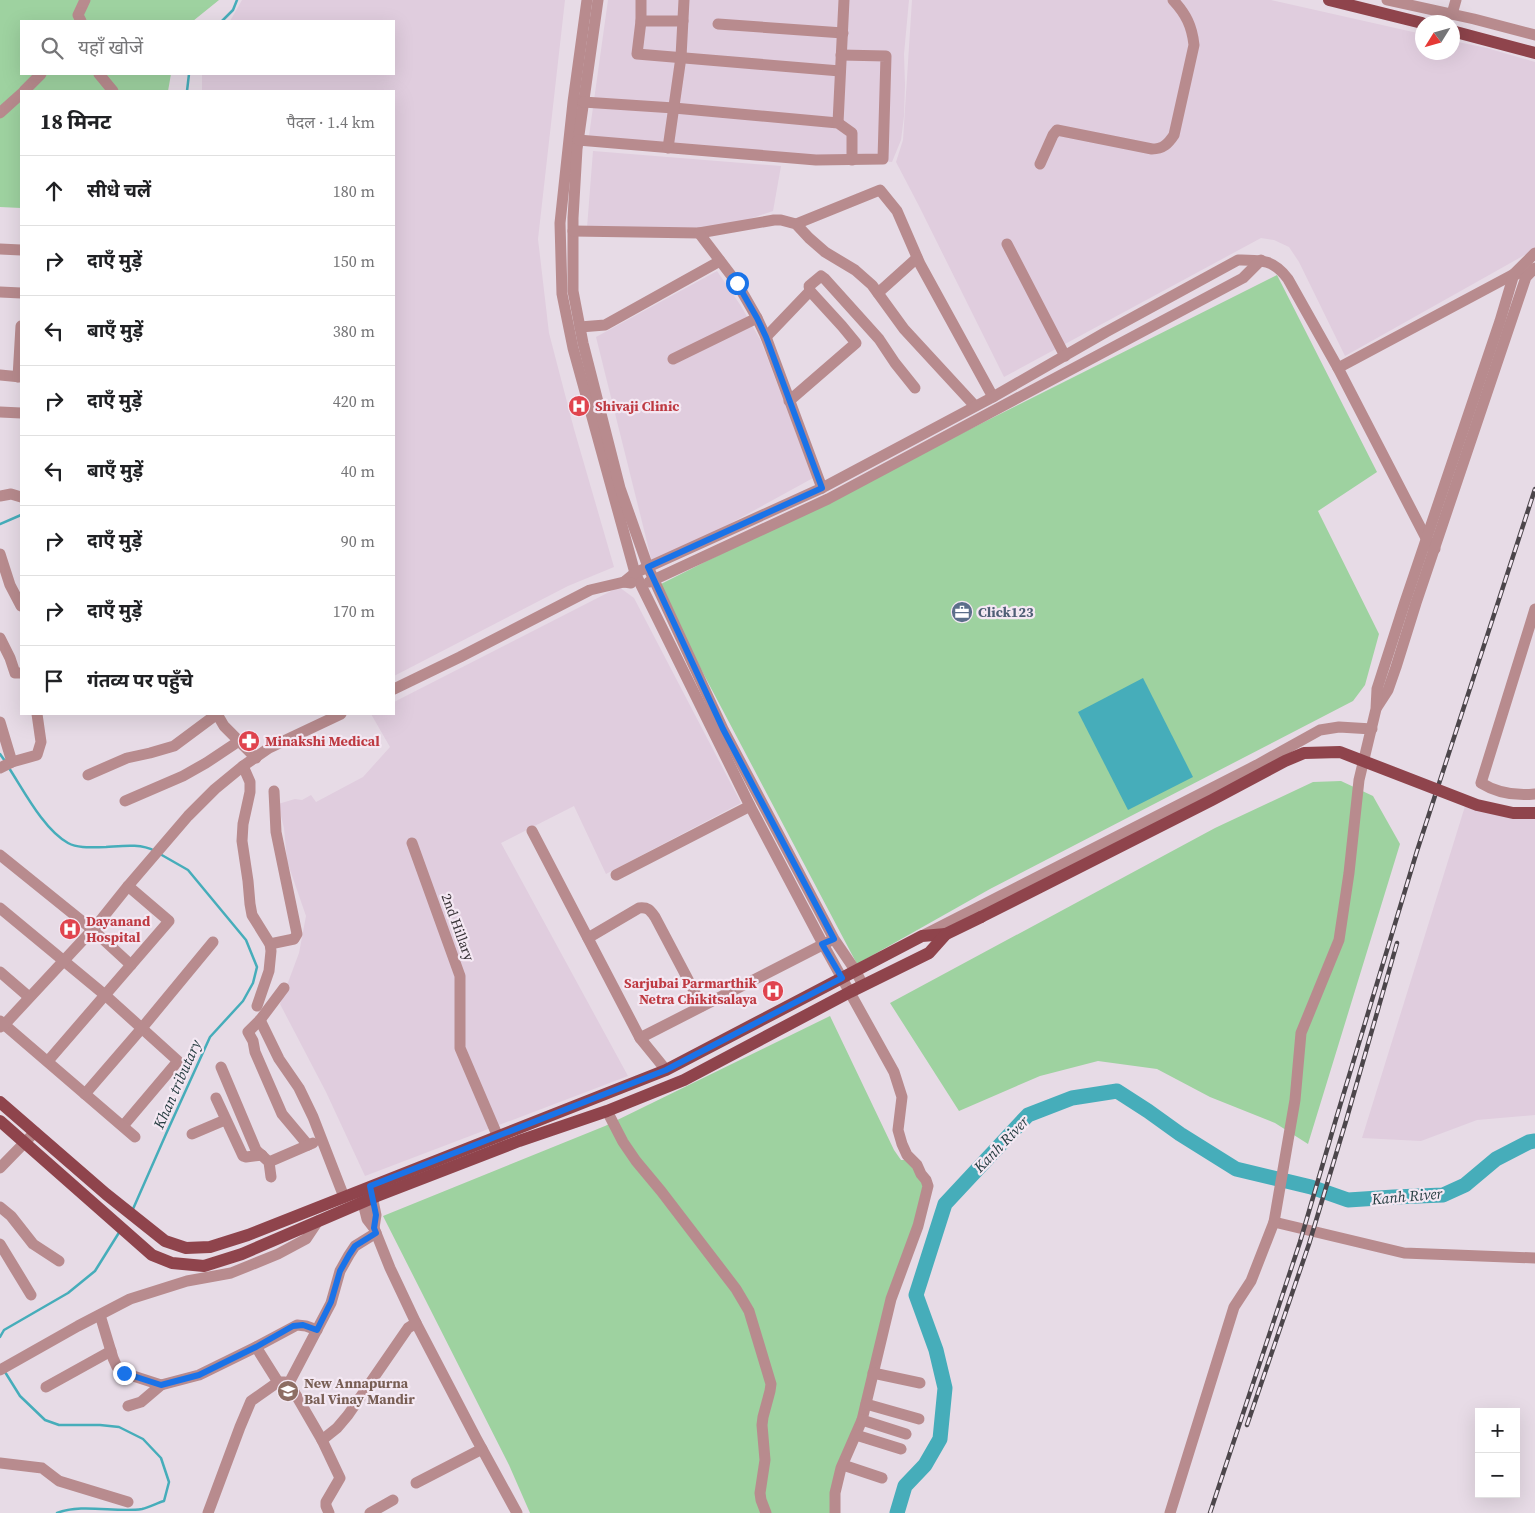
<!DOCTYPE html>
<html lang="hi">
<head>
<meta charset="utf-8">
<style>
  body { margin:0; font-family:"Source Serif 4","Noto Sans Devanagari",serif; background:#f2f2f2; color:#202124 }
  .controls { position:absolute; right:15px; bottom:15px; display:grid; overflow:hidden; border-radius:0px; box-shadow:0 5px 20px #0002 }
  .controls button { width:45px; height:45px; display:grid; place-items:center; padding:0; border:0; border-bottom:1px solid #e0e0e0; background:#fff; color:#202124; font:25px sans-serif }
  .compass { position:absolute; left:1415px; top:15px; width:45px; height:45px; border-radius:50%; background:#fff; box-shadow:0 5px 20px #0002; rotate:233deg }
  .stop { position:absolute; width:15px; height:15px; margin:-11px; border:4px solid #1a73e8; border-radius:50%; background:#fff }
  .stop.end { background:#1a73e8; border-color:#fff; box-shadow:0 1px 5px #0008 }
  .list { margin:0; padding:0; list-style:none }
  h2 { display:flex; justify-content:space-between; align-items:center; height:65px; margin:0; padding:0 20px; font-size:21px }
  h2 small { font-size:16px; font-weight:400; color:#757577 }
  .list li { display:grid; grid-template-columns:32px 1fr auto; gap:15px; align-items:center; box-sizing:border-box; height:70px; padding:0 20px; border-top:1px solid #e0e0e0 }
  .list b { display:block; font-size:19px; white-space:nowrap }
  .list em { font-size:16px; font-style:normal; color:#757577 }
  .icon { flex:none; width:28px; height:28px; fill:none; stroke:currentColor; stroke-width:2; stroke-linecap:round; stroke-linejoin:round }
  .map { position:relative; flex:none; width:1535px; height:1513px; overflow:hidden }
  .search { position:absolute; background:#fff; box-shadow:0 5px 20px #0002; left:20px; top:20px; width:375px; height:55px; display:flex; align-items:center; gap:12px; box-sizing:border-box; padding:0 18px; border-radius:0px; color:#757577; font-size:19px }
  .panel { position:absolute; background:#fff; box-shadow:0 5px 20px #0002; left:20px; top:90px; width:375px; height:625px; border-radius:0px }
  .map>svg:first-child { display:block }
</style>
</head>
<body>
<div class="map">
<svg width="1535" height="1513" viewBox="0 0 1535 1513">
  <rect width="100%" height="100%" fill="#e7dbe6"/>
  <g fill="#e0cdde">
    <polygon points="242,0 565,0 538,239 549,333 574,429 614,567 568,586 394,676 394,91 202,91 202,74 394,74 394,21 230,21"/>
    <polygon points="608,0 909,0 904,54 905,85 904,116 901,140 892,162 589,136"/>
    <polygon points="912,0 1271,0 1422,34 1422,52 1452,52 1453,41 1487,48 1535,62 1535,248 1532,251 1345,356 1299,262 1289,247 1274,240 1261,238 1004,377 919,206 896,162 903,140"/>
    <polygon points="593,151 781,166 773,211 706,234 587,228"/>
    <polygon points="717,271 741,306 761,341 813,478 653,566 596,337"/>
    <polygon points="619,587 634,598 741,803 606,874 574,806 501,843 628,1076 365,1176 326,1092 280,1004 299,953 306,916 287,861 284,828 278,804 295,799 302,800 311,795 316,802 363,777 390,747 371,714 394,714 394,702"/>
    <polygon points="1466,803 1535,818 1535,1115 1477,1120 1421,1141 1362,1138"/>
  </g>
  <g fill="#9ed2a0">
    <polygon points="0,0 219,0 193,21 21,21 21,74 171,74 168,91 21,91 21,208 0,207"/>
    <polygon points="1277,275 1377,472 1318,511 1379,634 1365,685 1353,701 990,889 857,964 657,586"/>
    <polygon points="1341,781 1373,796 1400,844 1308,1144 1275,1123 1210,1097 1157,1069 1098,1061 1040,1076 959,1111 890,1003 1215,828 1313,782"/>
    <polygon points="830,1016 894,1150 901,1160 909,1160 929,1187 838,1480 839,1513 530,1513 509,1465 383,1216 605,1126"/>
  </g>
  <polygon fill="#46adba" points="1143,678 1193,777 1128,810 1078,712"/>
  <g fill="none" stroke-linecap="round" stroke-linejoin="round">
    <g stroke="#46adba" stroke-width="2.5">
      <polyline points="222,21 233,10 237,0"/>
      <polyline points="187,91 189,74"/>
      <polyline points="0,524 21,515"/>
      <polyline points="0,754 5,761"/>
      <path d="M9,768C24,791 44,830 68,843C79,849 94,847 106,847C122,846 140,843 155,851"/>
      <polyline points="133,1209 166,1134 210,1037 243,1001 253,983 257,967 246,940 188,870 160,854"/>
      <polyline points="0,1337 4,1330 68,1293 95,1271 120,1231"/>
      <path d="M5,1372L20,1396L45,1420L59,1425H100L119,1427L143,1439L161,1458L169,1482L164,1501C157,1503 150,1507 142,1509C116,1513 82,1503 57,1513"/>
    </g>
    <polyline stroke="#46adba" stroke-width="15" points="897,1513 905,1486 925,1465 940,1439 945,1388 936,1350 916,1295 945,1204 1028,1115 1072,1098 1117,1091 1148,1111 1180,1134 1236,1169 1311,1187 1348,1200 1394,1197 1443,1195 1465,1185 1496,1159 1529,1142 1535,1141"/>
    <g stroke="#b88b8e" stroke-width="11">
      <polyline points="587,0 573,102 560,223 562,294 573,348 635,573 750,806 823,944 894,1072 902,1097 898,1130 902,1144 907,1155 917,1165 921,1174 926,1180 928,1186 918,1226 891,1299 862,1420 841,1468 835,1493 835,1513"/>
      <polyline points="598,0 577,149 573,218 573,291 583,343 620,488 648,567 723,729 834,939 855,970 863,985"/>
      <polyline points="641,0 641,21 637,54 840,71"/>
      <polyline points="1387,0 1474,19 1535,35"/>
      <polyline points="1452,14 1456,0"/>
      <polyline points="81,21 78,15 85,0"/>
      <polyline points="641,21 683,21"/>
      <polyline points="718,24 843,33"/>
      <polyline points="99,74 113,91"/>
      <polyline points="24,91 41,74"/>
      <polyline points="583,102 674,108 838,123 852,133 852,160"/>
      <polyline points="0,113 21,94"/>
      <polyline points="838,123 844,0"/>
      <polyline points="578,140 816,160 883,159 886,56 841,55"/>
      <polyline points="668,148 681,57 684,0"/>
      <path d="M1040,164L1053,135L1057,130L1152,149C1163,149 1168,144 1174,135L1194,45C1192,26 1186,14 1173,0"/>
      <polyline points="796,224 880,190 897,211 920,264 993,397"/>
      <polyline points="573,231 699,233 774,220 781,220 796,224 809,238 825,252 855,270 872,285 904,329 975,406"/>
      <polyline points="699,233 737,283 757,318 766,337 822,488"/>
      <polyline points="1007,244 1065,356"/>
      <polyline points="0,249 21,250"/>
      <polyline points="810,291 809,286 821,276 825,279 879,339 895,363 915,388"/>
      <polyline points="0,292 21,293"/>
      <polyline points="878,293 917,258"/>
      <polyline points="580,327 605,325 720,261"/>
      <polyline points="766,337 810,291 842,326 856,343 789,401"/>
      <polyline points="673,359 757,318"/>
      <polyline points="1338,368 1514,274 1517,274"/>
      <polyline points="0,375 21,377"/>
      <polyline points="18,377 21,326"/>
      <polyline points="0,412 21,413"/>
      <polyline points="0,496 11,494 21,497"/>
      <polyline points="0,554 10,585 21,606"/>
      <path d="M624,582L635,573L822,488L993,397L1106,332L1238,260C1261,260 1273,259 1288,279L1338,368L1427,540L1435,549"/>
      <polyline points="649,582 828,499 1243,278 1261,260"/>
      <path d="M1535,609L1481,783C1497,793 1516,796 1535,794"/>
      <polyline points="0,638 10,658 15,673 21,673"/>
      <polyline points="394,689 460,657 590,590 624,582 631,583"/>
      <polyline points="1377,707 1388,690 1396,667 1416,603 1526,277 1535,268"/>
      <polyline points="217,714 224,726 256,758"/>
      <polyline points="0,722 12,762"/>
      <polyline points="243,766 250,782 250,792 243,824 242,841 248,881 250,904 252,915 270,944 271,951 269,971 257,1006"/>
      <polyline points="0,768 12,762 37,755 41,742 37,714"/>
      <polyline points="88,775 127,758 150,753 174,746 217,714"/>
      <polyline points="125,801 183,776 206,763 239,741"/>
      <polyline points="532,831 640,1038 666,1070"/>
      <polyline points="412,843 460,976 460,1048 498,1137"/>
      <polyline points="0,855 93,930 131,965"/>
      <polyline points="616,875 750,806"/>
      <polyline points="0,908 105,995 178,1061 123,1126"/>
      <polyline points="924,935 1257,765 1320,730 1339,727 1372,729"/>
      <path d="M588,938L639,908C648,907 650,910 655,917L702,1006"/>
      <polyline points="270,944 294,939 297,934 276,832 274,791"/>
      <polyline points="0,972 29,997"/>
      <polyline points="284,988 260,1020 248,1032 253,1041 255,1052 282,1114 308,1145"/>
      <polyline points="260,1020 279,1059 299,1088 313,1117 344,1197"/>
      <polyline points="0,1021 135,1137"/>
      <polyline points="0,1027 4,1025 96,926 128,886 188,816 215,789 243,766 269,748 341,714"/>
      <polyline points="640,1038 828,942"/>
      <polyline points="48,1061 169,921 128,886"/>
      <polyline points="221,1067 256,1150 269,1162 271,1177"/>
      <polyline points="85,1094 142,1028 213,942"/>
      <polyline points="216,1098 243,1156 246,1157 262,1155"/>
      <polyline points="607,1111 623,1142 636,1161 661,1191 736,1289 749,1311 771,1384 770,1391 763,1417 762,1425 765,1460 760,1493 761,1500 766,1513"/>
      <polyline points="192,1134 225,1120"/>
      <polyline points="269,1162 313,1143"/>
      <polyline points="0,1168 35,1132"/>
      <polyline points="371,1191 376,1215 374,1228"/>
      <polyline points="361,1195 367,1219 374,1228 390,1268 416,1323 476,1438 517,1513"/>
      <polyline points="0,1207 11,1216 33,1244 59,1261"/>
      <polyline points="1274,1222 1404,1253 1535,1258"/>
      <polyline points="0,1244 31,1295"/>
      <polyline points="100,1315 113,1358 117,1367 124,1373 161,1385 199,1375 256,1347 278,1382"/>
      <polyline points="256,1347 297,1325 306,1326 317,1330"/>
      <polyline points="0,1370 78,1326 130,1299 187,1281 231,1273 278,1254 306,1239 318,1221"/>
      <polyline points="873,1373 920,1383"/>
      <polyline points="46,1387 111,1351"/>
      <polyline points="866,1404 919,1419"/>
      <polyline points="128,1406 141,1402 161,1385"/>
      <polyline points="862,1420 906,1434"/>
      <polyline points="856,1435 901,1449"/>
      <polyline points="322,1440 337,1428 348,1415 408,1328 416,1323"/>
      <polyline points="0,1463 42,1468 59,1481 128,1502"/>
      <polyline points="843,1465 882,1478"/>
      <polyline points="416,1483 482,1449"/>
      <polyline points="208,1513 240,1427 251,1401 278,1382 285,1382"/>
      <polyline points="329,1513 326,1506 326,1502 340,1478 322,1440 289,1383 331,1303 340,1271 349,1255 355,1246 376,1233"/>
      <polyline points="370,1513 393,1500"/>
      <polyline points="1170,1513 1234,1307 1251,1281 1274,1222 1295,1100 1301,1033 1339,940 1349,873 1359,780 1376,709 1377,689 1404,605 1500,321 1514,274 1535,253"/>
    </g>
    <g stroke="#8f444c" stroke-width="12">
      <polyline points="1329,0 1422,23"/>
      <polyline points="1452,31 1535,53"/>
      <polyline points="0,1102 106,1194 165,1241 186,1248 210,1247 248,1235 666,1070 922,936 946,934"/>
      <polyline points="0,1121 152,1255 172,1263 204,1266 242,1254 377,1196 519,1141 607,1111 684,1080 850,992 929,953 946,934 981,917"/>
    </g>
    <g stroke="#4c464b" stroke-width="4.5">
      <g id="rail">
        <polyline points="1247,1425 1309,1244 1346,1121 1397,943"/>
        <polyline points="1210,1513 1300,1242 1336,1119 1417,851 1535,489"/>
      </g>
    </g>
    <use href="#rail" stroke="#f4e8f3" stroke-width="2.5" stroke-dasharray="8" stroke-linecap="butt"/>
    <polyline stroke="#8f444c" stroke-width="12" points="981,917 1212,800 1285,761 1304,753 1340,752 1477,805 1513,813 1535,813"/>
  </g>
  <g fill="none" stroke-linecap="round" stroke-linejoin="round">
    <polyline stroke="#1a73e8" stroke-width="6" points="124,1373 161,1385 199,1375 256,1347 293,1326 303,1325 317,1330 331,1302 340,1271 349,1255 355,1246 376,1233 374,1228 376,1215 370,1186 666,1070 842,978 822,944 834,939 723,729 648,567 822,488 766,337 757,318 737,283"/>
  </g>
  <defs>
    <g id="hospital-disc" transform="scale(1.125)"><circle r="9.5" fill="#e0444e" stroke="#f4e8f3"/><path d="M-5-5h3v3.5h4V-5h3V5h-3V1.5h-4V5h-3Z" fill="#fff"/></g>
    <g id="office-disc" transform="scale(1.125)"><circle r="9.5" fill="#5c6f8a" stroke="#f4e8f3"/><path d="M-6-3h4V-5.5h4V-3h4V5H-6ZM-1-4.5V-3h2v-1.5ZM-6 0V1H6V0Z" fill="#fff"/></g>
    <g id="pharmacy-disc" transform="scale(1.125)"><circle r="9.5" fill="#e0444e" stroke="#f4e8f3"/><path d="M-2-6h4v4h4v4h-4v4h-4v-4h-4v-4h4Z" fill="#fff"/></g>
    <g id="school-disc" transform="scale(1.125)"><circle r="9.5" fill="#8d6e63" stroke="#f4e8f3"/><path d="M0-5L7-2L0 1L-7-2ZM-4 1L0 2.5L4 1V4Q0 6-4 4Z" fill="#fff"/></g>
  </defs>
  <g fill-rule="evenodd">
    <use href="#hospital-disc" x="579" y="406"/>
    <use href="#office-disc" x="962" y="612"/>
    <use href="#pharmacy-disc" x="249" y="741"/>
    <use href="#hospital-disc" x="70" y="929"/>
    <use href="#hospital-disc" x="773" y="991"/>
    <use href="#school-disc" x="288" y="1391"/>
  </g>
  <g text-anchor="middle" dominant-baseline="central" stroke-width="4.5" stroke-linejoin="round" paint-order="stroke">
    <g font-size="14" font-weight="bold" fill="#be3a42" stroke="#f4e8f3" text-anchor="start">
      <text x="595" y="406">Shivaji Clinic</text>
      <text x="265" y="741">Minakshi Medical</text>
      <text x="86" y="921">Dayanand<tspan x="86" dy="16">Hospital</tspan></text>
      <text x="757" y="983" text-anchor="end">Sarjubai Parmarthik<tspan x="757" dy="16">Netra Chikitsalaya</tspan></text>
    </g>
    <g font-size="14" font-weight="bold" fill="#4e5e75" stroke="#f4e8f3" text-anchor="start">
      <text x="978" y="612">Click123</text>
    </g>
    <g font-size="14" fill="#383337" stroke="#f4e8f3">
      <text transform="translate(458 927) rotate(70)">2nd Hillary</text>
    </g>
    <g font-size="14" font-weight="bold" fill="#785e54" stroke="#f4e8f3" text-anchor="start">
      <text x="304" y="1383">New Annapurna<tspan x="304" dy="16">Bal Vinay Mandir</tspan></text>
    </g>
    <g font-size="15" font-style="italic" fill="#253c40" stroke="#f4e8f3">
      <text transform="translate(177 1084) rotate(-66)">Khan tributary</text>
      <text transform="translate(1001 1144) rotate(-46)">Kanh River</text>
      <text transform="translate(1407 1196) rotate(-5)">Kanh River</text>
    </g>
  </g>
</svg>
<div class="controls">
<button>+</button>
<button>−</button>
</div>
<svg class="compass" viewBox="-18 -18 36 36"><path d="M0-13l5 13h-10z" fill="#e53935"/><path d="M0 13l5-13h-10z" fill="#757577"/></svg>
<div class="stop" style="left:737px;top:283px"></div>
<div class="stop end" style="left:124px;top:1373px"></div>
<div class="search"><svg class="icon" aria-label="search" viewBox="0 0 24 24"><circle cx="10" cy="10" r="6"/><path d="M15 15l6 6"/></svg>यहाँ खोजें</div>
<section class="panel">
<h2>18 मिनट<small>पैदल · 1.4 km</small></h2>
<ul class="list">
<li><svg class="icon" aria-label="ahead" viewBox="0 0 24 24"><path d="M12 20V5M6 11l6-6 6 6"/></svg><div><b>सीधे चलें</b></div><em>180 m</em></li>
<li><svg class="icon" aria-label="right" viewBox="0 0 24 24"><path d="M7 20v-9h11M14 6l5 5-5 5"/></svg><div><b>दाएँ मुड़ें</b></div><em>150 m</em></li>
<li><svg class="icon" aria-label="left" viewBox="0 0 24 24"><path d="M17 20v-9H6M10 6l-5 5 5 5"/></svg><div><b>बाएँ मुड़ें</b></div><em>380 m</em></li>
<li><svg class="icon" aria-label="right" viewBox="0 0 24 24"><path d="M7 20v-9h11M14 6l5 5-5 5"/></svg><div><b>दाएँ मुड़ें</b></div><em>420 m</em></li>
<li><svg class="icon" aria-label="left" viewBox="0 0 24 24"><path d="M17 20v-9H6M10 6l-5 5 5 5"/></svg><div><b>बाएँ मुड़ें</b></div><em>40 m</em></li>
<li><svg class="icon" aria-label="right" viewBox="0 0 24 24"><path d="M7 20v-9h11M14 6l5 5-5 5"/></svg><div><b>दाएँ मुड़ें</b></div><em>90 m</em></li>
<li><svg class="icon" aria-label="right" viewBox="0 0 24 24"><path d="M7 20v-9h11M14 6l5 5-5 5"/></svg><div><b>दाएँ मुड़ें</b></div><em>170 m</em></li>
<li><svg class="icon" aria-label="arrive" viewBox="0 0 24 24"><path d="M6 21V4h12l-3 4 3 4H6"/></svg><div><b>गंतव्य पर पहुँचे</b></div></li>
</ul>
</section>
</div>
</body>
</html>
